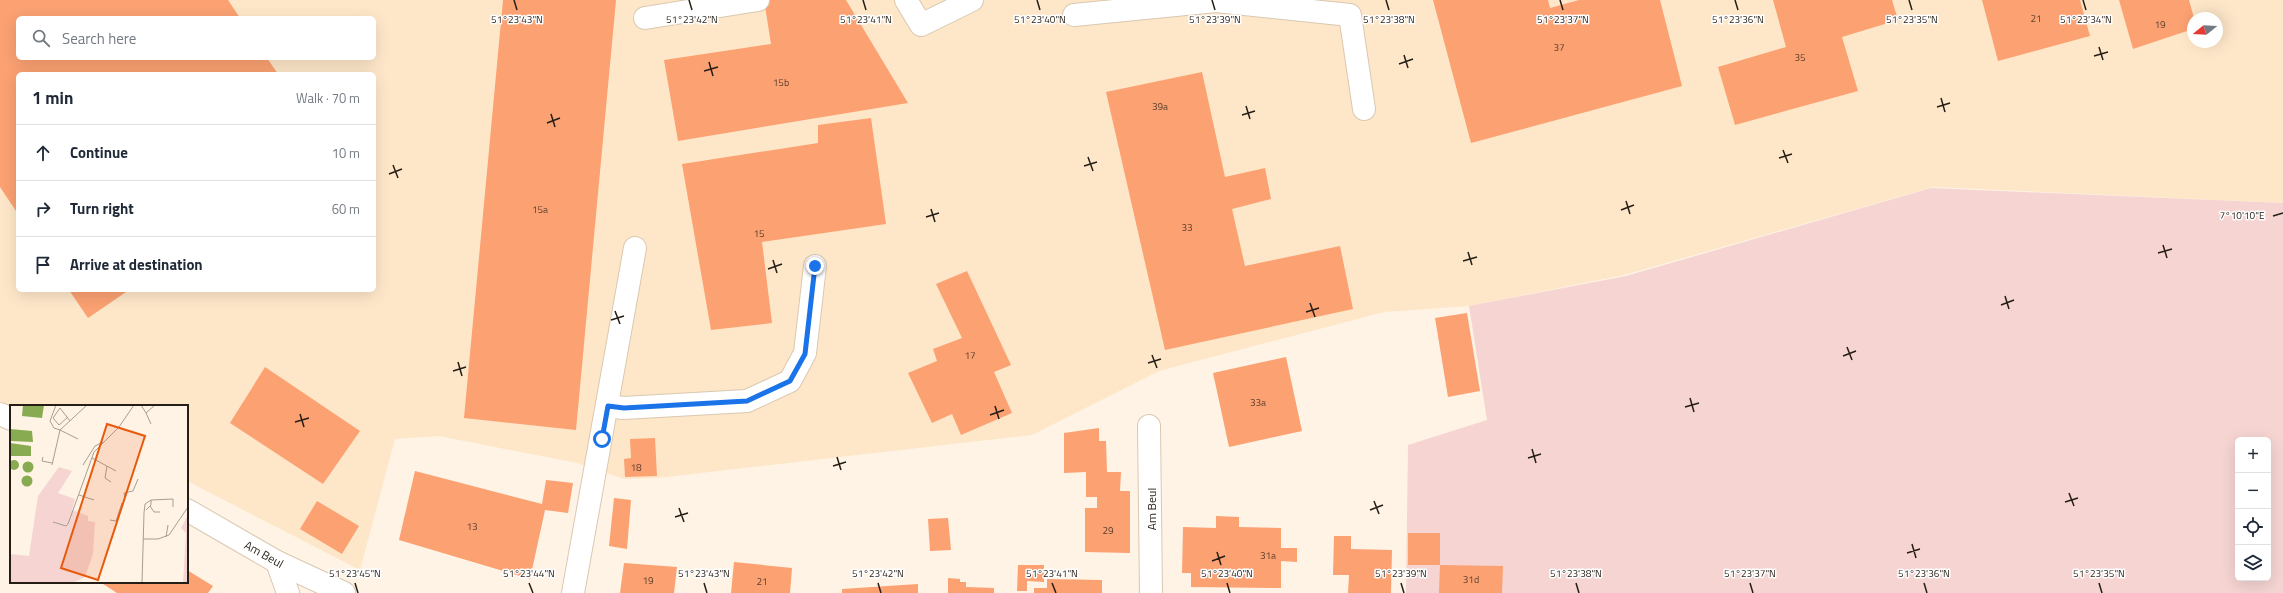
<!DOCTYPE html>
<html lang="en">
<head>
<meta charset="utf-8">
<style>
  body { margin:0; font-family:"Titillium Web",sans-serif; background:#f2f2f3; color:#1f2937 }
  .controls { position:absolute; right:12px; bottom:12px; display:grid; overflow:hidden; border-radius:6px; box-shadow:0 4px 16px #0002 }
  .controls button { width:36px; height:36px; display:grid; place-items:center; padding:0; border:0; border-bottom:1px solid #e0e1e3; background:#fff; color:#1f2937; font:20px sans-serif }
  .compass { position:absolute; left:2187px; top:12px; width:36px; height:36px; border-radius:50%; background:#fff; box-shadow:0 4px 16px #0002; rotate:252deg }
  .stop { position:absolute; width:12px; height:12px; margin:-9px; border:3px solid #1a73e8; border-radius:50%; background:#fff }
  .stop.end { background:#1a73e8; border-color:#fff; box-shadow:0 1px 4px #0008 }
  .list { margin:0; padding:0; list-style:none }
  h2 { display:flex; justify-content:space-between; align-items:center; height:52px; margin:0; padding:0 16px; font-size:17px }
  h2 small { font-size:13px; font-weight:400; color:#747a83 }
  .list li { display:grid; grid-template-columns:26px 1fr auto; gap:12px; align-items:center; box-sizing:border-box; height:56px; padding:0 16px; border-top:1px solid #e0e1e3 }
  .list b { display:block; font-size:15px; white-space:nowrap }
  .list em { font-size:13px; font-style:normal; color:#747a83 }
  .icon { flex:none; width:22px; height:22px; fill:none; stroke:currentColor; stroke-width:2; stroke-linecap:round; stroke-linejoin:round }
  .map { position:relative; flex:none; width:2283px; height:593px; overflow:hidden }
  .search { position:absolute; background:#fff; box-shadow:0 4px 16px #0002; left:16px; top:16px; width:360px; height:44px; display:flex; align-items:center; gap:10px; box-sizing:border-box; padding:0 14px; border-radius:6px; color:#747a83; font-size:15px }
  .panel { position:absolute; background:#fff; box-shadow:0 4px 16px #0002; left:16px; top:72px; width:360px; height:220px; border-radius:6px }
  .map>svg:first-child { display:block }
</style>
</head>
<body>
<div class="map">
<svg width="2283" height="593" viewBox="0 0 2283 593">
  <rect width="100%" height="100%" fill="#fef3e5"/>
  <path fill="#fee7c9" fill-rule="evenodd" d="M0,0H2283V203L1933,187L1624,275L1469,306L1384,312L1159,371L1032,435L657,478L624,479L577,463L439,436L395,439L360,570L187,481V406H12L0,401ZM18,18H374V58H18ZM2193,18H2217V42H2193ZM18,74H374V290H18Z"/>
  <path fill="#f5d4d2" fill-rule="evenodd" d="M1931,188L2283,203V593H1406L1408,445L1487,420L1469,306L1626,276ZM2238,440H2268V578H2238Z"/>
  <g fill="#fba172">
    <polygon points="0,0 228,0 240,18 18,18 18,58 267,58 278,74 18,74 18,214 0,187"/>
    <polygon points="503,0 616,0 576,430 464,418"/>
    <polygon points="764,0 846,0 908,103 678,141 664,60 771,44"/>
    <polygon points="1433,0 1548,0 1550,8 1579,0 1660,0 1682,86 1471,143"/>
    <polygon points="1773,0 1892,0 1898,20 1842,37 1858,91 1735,125 1718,67 1786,47"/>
    <polygon points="1982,0 2080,0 2090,36 1998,61"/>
    <polygon points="2119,0 2189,0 2194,18 2193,29 2133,49"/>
    <polygon points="1202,72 1225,177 1265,168 1271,199 1232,209 1245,266 1340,246 1353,309 1165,350 1106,92"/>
    <polygon points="871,118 886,224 762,242 772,323 711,330 682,164 818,143 818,125"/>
    <polygon points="967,271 1011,365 994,372 1012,413 961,435 952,414 932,423 908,373 937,361 933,349 962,338 936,284"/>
    <polygon points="69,290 129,290 88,318"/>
    <polygon points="1467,313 1480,391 1448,397 1435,318"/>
    <polygon points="1286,357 1302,431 1229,447 1213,373"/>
    <polygon points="265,367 360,431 323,484 230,423"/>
    <polygon points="1099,428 1099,441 1106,441 1107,472 1121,472 1120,491 1130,491 1130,553 1085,552 1085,508 1097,508 1097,497 1086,497 1086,472 1064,473 1064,433"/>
    <polygon points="655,438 657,476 625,477 624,459 631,458 630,439"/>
    <polygon points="415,471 542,504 546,480 573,483 568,513 545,510 530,579 399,540"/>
    <polygon points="614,498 631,500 627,549 609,546"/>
    <polygon points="317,501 359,526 342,554 300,529"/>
    <polygon points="1216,516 1239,517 1239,527 1281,528 1281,548 1297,548 1297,562 1281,561 1281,588 1191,587 1191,573 1182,573 1183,527 1216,528"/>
    <polygon points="948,518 951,550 930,551 928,519"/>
    <rect x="1408" y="533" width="32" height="32"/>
    <polygon points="1334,536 1351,536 1351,549 1392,550 1391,593 1348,593 1349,575 1333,575"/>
    <polygon points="734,562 792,568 790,593 731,593"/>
    <polygon points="624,563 677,567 674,593 620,593"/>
    <polygon points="1018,565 1044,565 1044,582 1027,581 1027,591 1017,591"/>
    <polygon points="1440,565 1503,566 1502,593 1439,593"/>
    <polygon points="187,570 213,586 208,593 117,593 100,582 187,582"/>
    <polygon points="948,578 960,579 960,582 966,582 966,587 994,588 994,593 948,593"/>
    <polygon points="1047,579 1102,580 1102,593 1034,593 1034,588 1047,588"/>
    <polygon points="918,584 918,593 842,593 842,589"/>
  </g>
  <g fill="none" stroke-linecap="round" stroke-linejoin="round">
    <g stroke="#dac8b1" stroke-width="24">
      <g id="minor">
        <polyline points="906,0 921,25 972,0"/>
        <polyline points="1074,15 1216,1 1350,15 1364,109"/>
        <polyline points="645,18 758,0"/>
        <polyline points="608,406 623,408 747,401 790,381 805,353 815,266"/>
        <polyline points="0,414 11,419"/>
        <polyline points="1149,426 1151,593"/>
        <polyline points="187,510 277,562 344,593"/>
        <polyline points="277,562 288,593"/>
        <polyline points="573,593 635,248"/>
      </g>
    </g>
    <use href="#minor" stroke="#fff" stroke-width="22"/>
  </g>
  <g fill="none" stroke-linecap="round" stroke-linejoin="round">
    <polyline stroke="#1a73e8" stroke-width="5" points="602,439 608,406 624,408 747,401 790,381 805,354 815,266"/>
  </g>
  <path fill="none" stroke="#251e16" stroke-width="1.5" d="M514,0L517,10M689,0L692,10M863,0L866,10M1037,0L1040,10M1212,0L1215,10M1386,0L1389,10M1560,0L1563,10M1735,0L1738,10M1909,0L1912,10M2083,0L2086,10M2099,47L2103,60M1404,55L1408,68M2094,56L2108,52M709,62L713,76M1399,64L1413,59M704,71L718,67M1941,98L1945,112M1246,106L1250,119M1937,107L1950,103M551,114L555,127M1242,115L1255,111M547,123L560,118M1783,150L1788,163M1088,157L1093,171M1779,158L1792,154M393,165L398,178M1084,166L1097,162M389,174L402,169M1626,201L1630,214M931,209L935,222M1621,210L1634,205M2273,216L2283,213M926,217L939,213M2163,245L2167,258M1468,252L1472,265M2158,253L2172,249M773,260L777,273M1463,261L1477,257M768,269L782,264M2005,296L2009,309M1310,303L1315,317M2001,305L2014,300M615,311L620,324M1306,312L1319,308M611,320L624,316M1847,347L1852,360M1152,355L1157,368M1843,356L1856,351M458,362L462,376M1148,363L1161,359M453,371L466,367M1690,398L1694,412M995,406L999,419M1685,407L1699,403M300,414L304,427M990,415L1004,410M295,422L309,418M1532,449L1536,463M837,457L841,470M1528,458L1541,454M833,466L846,462M2069,493L2074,506M1374,501L1379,514M2065,502L2078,498M679,508L684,522M1370,510L1383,505M675,517L688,513M1912,544L1916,558M1217,552L1221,565M1907,553L1920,549M1212,561L1225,556M355,583L358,593M529,583L533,593M704,583L707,593M878,583L881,593M1052,583L1056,593M1227,583L1230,593M1401,583L1404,593M1576,583L1579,593M1750,583L1753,593M1924,583L1927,593M2099,583L2102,593"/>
  <g text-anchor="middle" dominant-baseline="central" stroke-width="3" stroke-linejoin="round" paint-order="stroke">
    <g font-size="10" fill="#5a3f2d">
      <text x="2036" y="18">21</text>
      <text x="2160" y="24">19</text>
      <text x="1559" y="47">37</text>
      <text x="1800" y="57">35</text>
      <text x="781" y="82">15b</text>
      <text x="1160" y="106">39a</text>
      <text x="540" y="209">15a</text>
      <text x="1187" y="227">33</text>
      <text x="759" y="233">15</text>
      <text x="970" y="355">17</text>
      <text x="1258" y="402">33a</text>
      <text x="636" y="467">18</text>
      <text x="472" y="526">13</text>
      <text x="1108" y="530">29</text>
      <text x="1268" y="555">31a</text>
      <text x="1471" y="579">31d</text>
      <text x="648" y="580">19</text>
      <text x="762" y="581">21</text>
    </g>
    <g font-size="12" fill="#251e16" stroke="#fff">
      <text transform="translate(1151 509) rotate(-90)">Am Beul</text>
      <text transform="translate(264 554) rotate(29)">Am Beul</text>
    </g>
  </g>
  <g transform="translate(10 405)">
    <rect width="178" height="178" fill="#fef3e5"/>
    <path d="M49,62L62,66L48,88L65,94L62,105L78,111V116L85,117L83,149L75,172L62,178H0V149L19,151L28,91ZM178,110V178H173L176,128L171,123Z" fill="#f5d4d2"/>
    <path d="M13,0H34L32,13L12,11ZM0,24L22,26L23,37L0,36ZM0,38L21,41V51H0ZM-1 60a5 5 0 1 1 10 0a5 5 0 1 1-10 0ZM12.5 62a5.5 5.5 0 1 1 11 0a5.5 5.5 0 1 1-11 0ZM11.5 76a5.5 5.5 0 1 1 11 0a5.5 5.5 0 1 1-11 0Z" fill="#88aa50"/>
    <path fill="none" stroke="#a79e92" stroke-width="1" d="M46,0L40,16L44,23L50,25L77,0M131,0L136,8L145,0M136,8L141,19M58,12L49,20L43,13L50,3L60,16M33,52L32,56L42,58M82,53L106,66M42,60L50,25L68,34M73,60L85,41L93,37M97,61L95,73L101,77M69,90L84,95M115,93L114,88L123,86L128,74M141,95L163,94V102M140,101L144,107H150M136,105L141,100V95M100,115L106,116L112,98M43,117L56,121L58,119L84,47L109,22L124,0M156,132L158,120M133,134H148L159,130L178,102M132,178L134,108L135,99L141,95"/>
    <path fill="#e8590c" fill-opacity="0.15" stroke="#e8590c" stroke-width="2" d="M97,19L135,31L88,175L51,163Z"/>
    <rect width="178" height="178" fill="none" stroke="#251e16" stroke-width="2"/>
  </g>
  <g font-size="10" text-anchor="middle" fill="#251e16" stroke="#fff" stroke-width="3" stroke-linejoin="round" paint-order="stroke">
    <text x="1912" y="23">51°23'35"N</text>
    <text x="2086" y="23">51°23'34"N</text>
    <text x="517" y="23">51°23'43"N</text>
    <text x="692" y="23">51°23'42"N</text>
    <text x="866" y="23">51°23'41"N</text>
    <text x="1040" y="23">51°23'40"N</text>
    <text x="1215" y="23">51°23'39"N</text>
    <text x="1389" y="23">51°23'38"N</text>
    <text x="1563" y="23">51°23'37"N</text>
    <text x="1738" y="23">51°23'36"N</text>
    <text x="2242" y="219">7°10'10"E</text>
    <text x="355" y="577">51°23'45"N</text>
    <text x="529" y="577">51°23'44"N</text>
    <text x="704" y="577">51°23'43"N</text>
    <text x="878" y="577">51°23'42"N</text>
    <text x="1052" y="577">51°23'41"N</text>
    <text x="1227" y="577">51°23'40"N</text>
    <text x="1401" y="577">51°23'39"N</text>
    <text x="1576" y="577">51°23'38"N</text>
    <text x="1750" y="577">51°23'37"N</text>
    <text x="1924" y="577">51°23'36"N</text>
    <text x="2099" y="577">51°23'35"N</text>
  </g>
</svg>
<div class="controls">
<button>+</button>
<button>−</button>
<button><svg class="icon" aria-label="locate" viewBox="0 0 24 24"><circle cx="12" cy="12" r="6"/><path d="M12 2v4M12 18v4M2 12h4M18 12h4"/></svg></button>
<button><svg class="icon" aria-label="layers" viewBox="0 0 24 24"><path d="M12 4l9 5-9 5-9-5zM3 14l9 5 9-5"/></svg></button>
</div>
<svg class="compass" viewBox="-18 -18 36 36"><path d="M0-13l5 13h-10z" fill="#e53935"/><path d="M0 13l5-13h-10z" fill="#747a83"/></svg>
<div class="stop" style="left:602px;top:439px"></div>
<div class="stop end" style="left:815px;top:266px"></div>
<div class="search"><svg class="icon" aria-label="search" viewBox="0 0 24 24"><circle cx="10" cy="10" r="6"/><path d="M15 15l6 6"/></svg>Search here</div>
<section class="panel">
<h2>1 min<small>Walk · 70 m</small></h2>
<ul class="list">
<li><svg class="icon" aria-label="ahead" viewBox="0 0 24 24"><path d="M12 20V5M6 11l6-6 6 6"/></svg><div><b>Continue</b></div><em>10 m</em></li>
<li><svg class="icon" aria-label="right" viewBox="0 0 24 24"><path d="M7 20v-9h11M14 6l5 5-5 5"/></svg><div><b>Turn right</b></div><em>60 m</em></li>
<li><svg class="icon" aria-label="arrive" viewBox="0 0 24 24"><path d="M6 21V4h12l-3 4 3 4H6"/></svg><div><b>Arrive at destination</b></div></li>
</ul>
</section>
</div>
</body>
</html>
